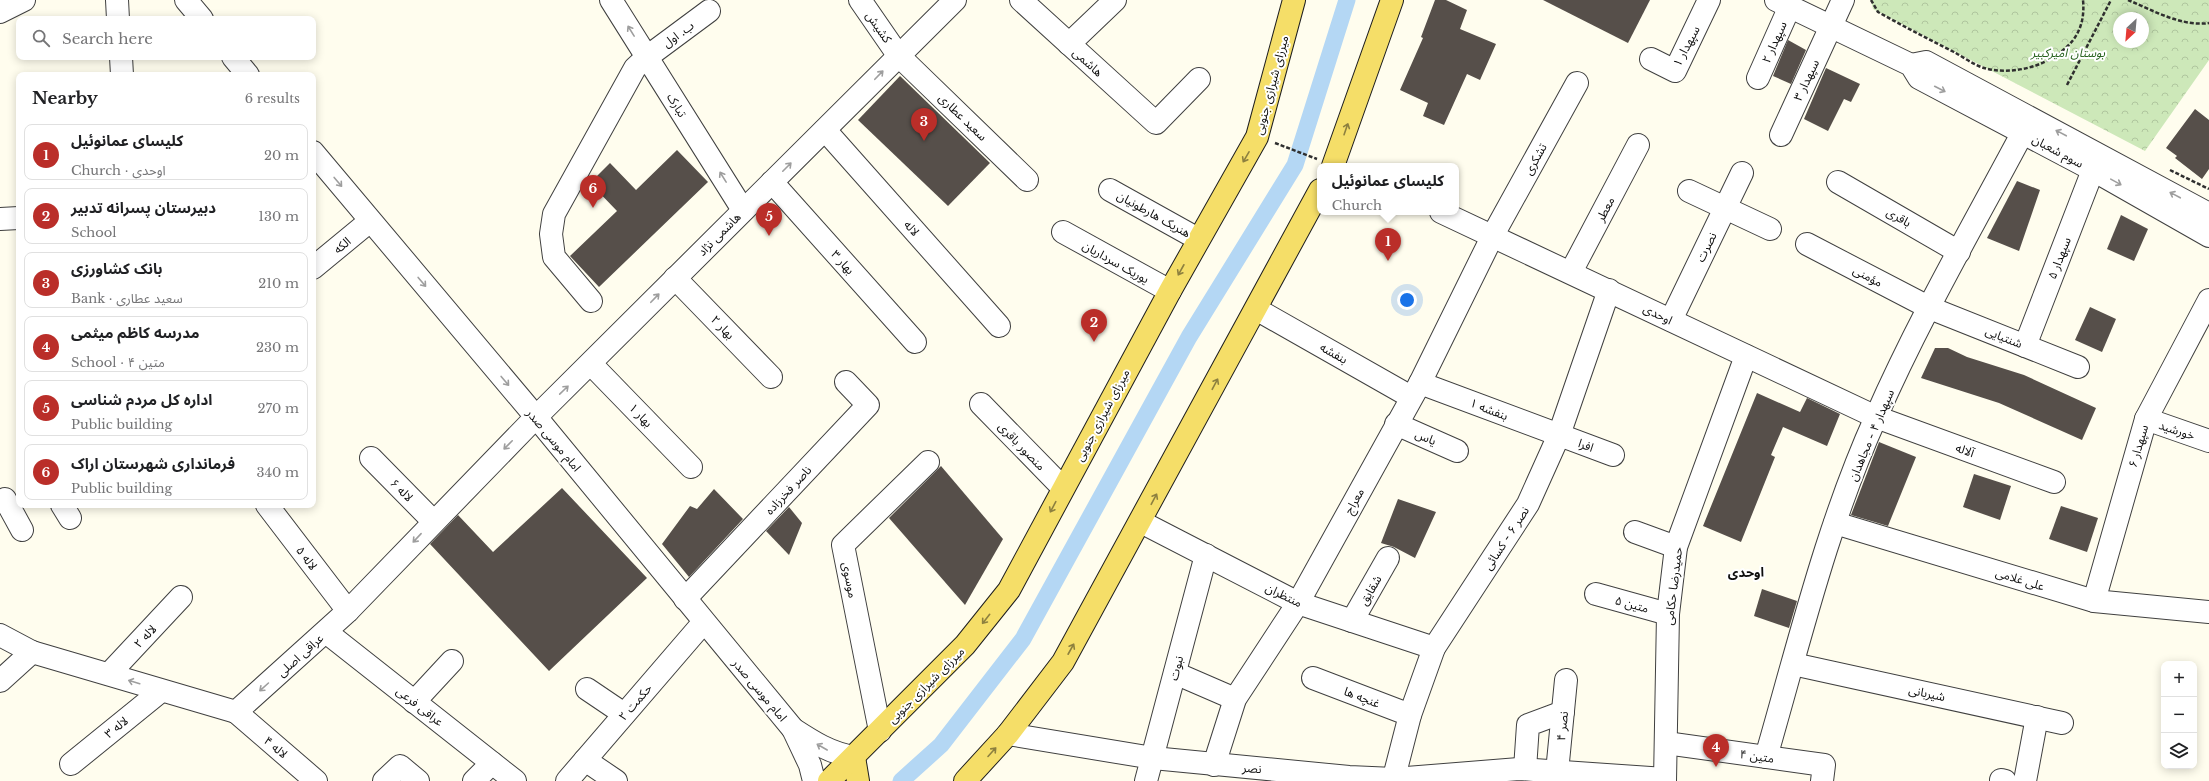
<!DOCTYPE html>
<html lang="en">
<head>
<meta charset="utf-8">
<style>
  body { margin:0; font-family:"Libre Baskerville","Noto Sans Arabic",serif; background:#f2f2f2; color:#202124 }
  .controls { position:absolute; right:12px; bottom:12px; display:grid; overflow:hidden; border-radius:8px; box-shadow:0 2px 10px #0003 }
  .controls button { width:36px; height:36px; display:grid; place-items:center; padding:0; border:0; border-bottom:1px solid #e0e0e0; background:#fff; color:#202124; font:20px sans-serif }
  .compass { position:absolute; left:2113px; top:12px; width:36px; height:36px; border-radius:50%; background:#fff; box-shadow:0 2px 10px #0003; rotate:206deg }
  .you { position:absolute; left:1407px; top:300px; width:14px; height:14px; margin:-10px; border:3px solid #fff; border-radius:50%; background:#1a73e8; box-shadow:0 0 0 6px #1a73e833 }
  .badge { display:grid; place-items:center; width:26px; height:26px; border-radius:50%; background:#ba2e29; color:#fff; font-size:13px; font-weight:700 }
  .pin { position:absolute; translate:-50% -33px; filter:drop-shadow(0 1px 2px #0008) }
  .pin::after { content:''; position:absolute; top:21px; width:14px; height:12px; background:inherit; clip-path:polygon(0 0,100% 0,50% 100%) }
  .popup { position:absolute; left:1317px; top:163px; width:142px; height:52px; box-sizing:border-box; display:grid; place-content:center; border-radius:8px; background:#fff; filter:drop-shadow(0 1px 3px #0005); font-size:13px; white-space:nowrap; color:#757577 }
  .popup b { font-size:15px; color:#202124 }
  .popup::after { content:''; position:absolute; left:50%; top:100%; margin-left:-8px; border:8px solid transparent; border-top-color:#fff }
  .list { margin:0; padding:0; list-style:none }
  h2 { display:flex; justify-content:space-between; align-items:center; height:52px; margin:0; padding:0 16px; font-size:17px }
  h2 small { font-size:13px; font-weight:400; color:#757577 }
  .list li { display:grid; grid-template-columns:26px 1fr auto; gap:12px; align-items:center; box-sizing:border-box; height:56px; margin:0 8px 8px; padding:0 8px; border:1px solid #e0e0e0; border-radius:8px }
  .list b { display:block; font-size:15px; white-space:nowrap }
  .list p { margin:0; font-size:13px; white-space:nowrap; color:#757577 }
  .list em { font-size:13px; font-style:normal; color:#757577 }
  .icon { flex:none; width:22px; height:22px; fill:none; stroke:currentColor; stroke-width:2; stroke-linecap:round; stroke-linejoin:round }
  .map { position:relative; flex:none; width:2209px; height:781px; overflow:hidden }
  .search { position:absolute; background:#fff; box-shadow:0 2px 10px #0003; left:16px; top:16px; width:300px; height:44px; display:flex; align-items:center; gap:10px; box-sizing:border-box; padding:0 14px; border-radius:8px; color:#757577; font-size:15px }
  .panel { position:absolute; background:#fff; box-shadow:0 2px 10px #0003; left:16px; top:72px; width:300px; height:436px; border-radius:8px }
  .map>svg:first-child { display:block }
</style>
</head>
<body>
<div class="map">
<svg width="2209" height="781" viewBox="0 0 2209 781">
  <defs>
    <pattern id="park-crowns" width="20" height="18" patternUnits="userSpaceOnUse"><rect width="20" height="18" fill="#cde8b9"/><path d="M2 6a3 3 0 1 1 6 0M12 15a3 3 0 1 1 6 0" fill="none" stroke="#afc69e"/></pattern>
  </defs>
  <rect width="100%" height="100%" fill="#fffdee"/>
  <path fill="url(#park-crowns)" fill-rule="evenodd" d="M1871,0H2209V60L2145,151L1873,9ZM2119,18H2143V42H2119Z"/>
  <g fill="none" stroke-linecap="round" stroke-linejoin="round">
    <polyline stroke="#b4d7f4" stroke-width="17" points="901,781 941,745 1023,639 1189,337 1295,165 1347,0"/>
  </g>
  <g fill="#564f4a">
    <polygon points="1435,0 1446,0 1467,10 1460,29 1496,44 1480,80 1467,74 1444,125 1423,116 1428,103 1400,90 1423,38 1421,37"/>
    <polygon points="1543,0 1650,0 1628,43"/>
    <polygon points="1788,40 1806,50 1791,84 1773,76"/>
    <polygon points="1826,68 1860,84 1851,102 1844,99 1828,131 1804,119"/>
    <polygon points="900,76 990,163 948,206 858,120"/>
    <polygon points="2195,109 2209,120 2209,169 2202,179 2175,158 2177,156 2166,148"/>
    <polygon points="677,150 708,182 599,287 570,256 617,211 590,183 610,163 636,190"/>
    <polygon points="2017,181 2040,190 2019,251 1987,238"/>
    <polygon points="2121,215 2148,229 2134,261 2107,249"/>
    <polygon points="2090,307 2116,319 2102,352 2075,340"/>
    <polygon points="1935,348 1948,348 1967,357 2024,375 2096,408 2082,440 1999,403 1921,378"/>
    <polygon points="1757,393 1800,412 1807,398 1840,414 1827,446 1783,427 1771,455 1775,457 1741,542 1703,526"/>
    <polygon points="1879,442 1916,457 1888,526 1851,515"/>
    <polygon points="941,466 1003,539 965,605 889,518"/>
    <polygon points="1974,474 2011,486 2000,520 1963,507"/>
    <polygon points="562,488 647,578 549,671 430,544 458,515 493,552"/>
    <polygon points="714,489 743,519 689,577 662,544 690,506 697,509"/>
    <polygon points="1398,499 1436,512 1415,558 1394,547 1381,543"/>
    <polygon points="2061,506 2098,518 2087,552 2049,539"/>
    <polygon points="789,507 802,523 789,555 766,531"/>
    <polygon points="1762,589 1797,601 1789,628 1754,616"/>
  </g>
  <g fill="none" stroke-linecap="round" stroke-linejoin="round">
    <g stroke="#404040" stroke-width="24">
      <g id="minor">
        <polyline points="117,0 118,19"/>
        <polyline points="186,0 202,19"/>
        <polyline points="611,0 743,210"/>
        <polyline points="860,0 898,55 1027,180"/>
        <polyline points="1021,0 1156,123 1199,79"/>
        <polyline points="1776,0 1911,65 1919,78 2093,170 2209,236"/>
        <polyline points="0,12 24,0"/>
        <polyline points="1069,44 1115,0"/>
        <polyline points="121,57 122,75"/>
        <polyline points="233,57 248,75"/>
        <polyline points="1651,59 1675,71 1709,0"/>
        <polyline points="1911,65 1926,62 2209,214"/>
        <polyline points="1758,78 1790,6"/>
        <polyline points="825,130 999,326"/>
        <polyline points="1781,135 1843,0"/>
        <polyline points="313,152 536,417 793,729 810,765 814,781"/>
        <polyline points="772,182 915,342"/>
        <polyline points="1838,182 1959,252"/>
        <polyline points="1110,190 1198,239"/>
        <polyline points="1689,191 1770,229"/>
        <polyline points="1441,212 1876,417 2054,482"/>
        <polyline points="0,219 19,218"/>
        <polyline points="1063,232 1170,291"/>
        <polyline points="1807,244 1930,308 2078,367"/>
        <polyline points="313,268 370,221"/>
        <polyline points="1571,272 1638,145"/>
        <polyline points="675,278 771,377"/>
        <polyline points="591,301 554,257 551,234 554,214 635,68 647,57 709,11"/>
        <polyline points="1256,309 1411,397"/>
        <polyline points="1671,320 1742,173"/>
        <polyline points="2025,346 2093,170"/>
        <polyline points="591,364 691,467"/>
        <polyline points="1420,383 1613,455"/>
        <polyline points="981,404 1063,488"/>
        <polyline points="2146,419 2209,441"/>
        <polyline points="1396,424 1457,451"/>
        <polyline points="371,458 433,521"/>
        <polyline points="5,499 22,530"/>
        <polyline points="62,505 70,518"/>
        <polyline points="267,505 348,611"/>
        <polyline points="1141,522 1298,603 1434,648"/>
        <polyline points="1835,523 2094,601 2209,612"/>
        <polyline points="1635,532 1676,547"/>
        <polyline points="1596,594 1668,614"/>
        <polyline points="685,599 868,405 846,382"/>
        <polyline points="2094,601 2146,419 2209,300"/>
        <polyline points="1352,621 1388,558"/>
        <polyline points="326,632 515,781"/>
        <polyline points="0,635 32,652 236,712 348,611 536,417 955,0"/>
        <polyline points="1793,664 2062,723"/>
        <polyline points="1175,673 1235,699"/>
        <polyline points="109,674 181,597"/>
        <polyline points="1313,678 1410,715"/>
        <polyline points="0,681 32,652"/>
        <polyline points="587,689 624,714"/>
        <polyline points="414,702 452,661"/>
        <polyline points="236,712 316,781"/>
        <path d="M793,729C813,742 830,753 854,757"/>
        <polyline points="880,731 843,545 928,462"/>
        <polyline points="1008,734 1153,758 1349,777 1394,779 1519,769 1665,779"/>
        <polyline points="1666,743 1824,765 1822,781"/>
        <path d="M1766,757C1799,643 1827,525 1876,417C1919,319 1973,226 2023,132"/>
        <polyline points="585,760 616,781"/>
        <polyline points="71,764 161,691"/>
        <polyline points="1214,765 1235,699 1298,603 1420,383 1493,235 1577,83"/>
        <polyline points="1525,769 1528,725 1563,712"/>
        <polyline points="1557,772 1566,680"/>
        <polyline points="2001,780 2005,781"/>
        <polyline points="384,781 400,766 418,781"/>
        <polyline points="474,781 492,763"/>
        <polyline points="567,781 703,623"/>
        <polyline points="1146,781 1206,555"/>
        <polyline points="1393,781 1410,715 1434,648 1528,504 1559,435 1609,290"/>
        <polyline points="1665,781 1668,614 1676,547 1746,356"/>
        <polyline points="2025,781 2037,717"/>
      </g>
    </g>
    <g stroke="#1e1e1e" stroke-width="24">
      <g id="major">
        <polyline points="1333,166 1392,0"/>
        <polyline points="854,757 858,781"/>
        <polyline points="829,781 965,645 1009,590 1170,291 1257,137 1294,0"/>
        <polyline points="965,781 1008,734 1063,662 1320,190"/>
      </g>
    </g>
    <g stroke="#2f2f2f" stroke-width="2.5" stroke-dasharray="4 2" stroke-linecap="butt">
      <path d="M1871,0L1878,12C1903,26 1928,39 1954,52C1963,57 1974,65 1984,68C2009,75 2042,68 2062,51C2079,38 2085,21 2083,0"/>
      <path d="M2128,0C2152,10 2182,27 2209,23"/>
      <polyline points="2067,85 2111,0"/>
      <polyline points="1275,143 1317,159"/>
      <polyline points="2170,170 2209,189"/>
    </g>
    <use href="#minor" stroke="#fff" stroke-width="22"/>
    <use href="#major" stroke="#f5de68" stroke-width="22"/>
  </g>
  <defs><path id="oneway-shaft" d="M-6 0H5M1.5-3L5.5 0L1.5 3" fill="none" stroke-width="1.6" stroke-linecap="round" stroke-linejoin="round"/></defs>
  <g stroke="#9e9e9e">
    <use href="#oneway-shaft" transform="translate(631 31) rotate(-122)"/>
    <use href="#oneway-shaft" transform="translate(879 75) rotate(-46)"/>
    <use href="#oneway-shaft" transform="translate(1940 89) rotate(27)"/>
    <use href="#oneway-shaft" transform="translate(2061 133) rotate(-152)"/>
    <use href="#oneway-shaft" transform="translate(787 167) rotate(-45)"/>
    <use href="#oneway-shaft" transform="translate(723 177) rotate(-122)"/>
    <use href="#oneway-shaft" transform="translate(338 182) rotate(50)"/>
    <use href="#oneway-shaft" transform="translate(2116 182) rotate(29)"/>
    <use href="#oneway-shaft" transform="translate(2175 195) rotate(-152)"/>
    <use href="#oneway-shaft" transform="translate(422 282) rotate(50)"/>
    <use href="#oneway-shaft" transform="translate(655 298) rotate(-46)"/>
    <use href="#oneway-shaft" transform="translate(505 381) rotate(50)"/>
    <use href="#oneway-shaft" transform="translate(564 390) rotate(-44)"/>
    <use href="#oneway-shaft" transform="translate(508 445) rotate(135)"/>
    <use href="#oneway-shaft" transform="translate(417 538) rotate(133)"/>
    <use href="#oneway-shaft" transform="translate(134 682) rotate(-163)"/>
    <use href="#oneway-shaft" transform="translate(264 687) rotate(138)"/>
    <use href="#oneway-shaft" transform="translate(822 747) rotate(-150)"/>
  </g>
  <g stroke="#8d803f">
    <use href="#oneway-shaft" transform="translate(1346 129) rotate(-71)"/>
    <use href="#oneway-shaft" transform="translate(1246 157) rotate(120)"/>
    <use href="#oneway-shaft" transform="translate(1181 270) rotate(119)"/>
    <use href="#oneway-shaft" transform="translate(1215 384) rotate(-62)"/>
    <use href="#oneway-shaft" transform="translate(1154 499) rotate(-62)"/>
    <use href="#oneway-shaft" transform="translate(1053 507) rotate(118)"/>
    <use href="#oneway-shaft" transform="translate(986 619) rotate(128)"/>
    <use href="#oneway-shaft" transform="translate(1071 649) rotate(-61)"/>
    <use href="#oneway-shaft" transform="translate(992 752) rotate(-48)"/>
  </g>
  <g text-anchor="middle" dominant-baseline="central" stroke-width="4" stroke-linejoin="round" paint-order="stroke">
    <g font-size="12" fill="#0d0d0d" stroke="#fff">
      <text transform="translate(879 27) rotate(55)">کشیش</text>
      <text transform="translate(678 34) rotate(-36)">ب. اول</text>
      <text transform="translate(1774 42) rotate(-66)">سپهدار ۲</text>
      <text transform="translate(1686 46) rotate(-62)">سپهدار ۱</text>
      <text transform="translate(1088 62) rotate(42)">هاشمی</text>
      <text transform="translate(1806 80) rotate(-65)">سپهدار ۳</text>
      <text transform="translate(1271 85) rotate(-75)">میرزای شیرازی جنوبی</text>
      <text transform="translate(677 105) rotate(58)">تبارک</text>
      <text transform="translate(963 117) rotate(44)">سعید عطاری</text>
      <text transform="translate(2058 151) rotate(28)">سوم شعبان</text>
      <text transform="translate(1535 159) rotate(-61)">تشکری</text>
      <text transform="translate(1605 209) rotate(-62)">معطر</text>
      <text transform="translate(1154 214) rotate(29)">هنریک هارطونیان</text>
      <text transform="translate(1899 217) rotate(30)">باقری</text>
      <text transform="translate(912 228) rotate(48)">لاله</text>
      <text transform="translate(719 234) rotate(-45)">هاشمی نژاد</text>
      <text transform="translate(342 245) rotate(-40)">الکه</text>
      <text transform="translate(1706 247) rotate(-64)">نصرت</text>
      <text transform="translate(2059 258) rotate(-69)">سپهدار ۵</text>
      <text transform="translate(843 262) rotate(48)">بهار ۳</text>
      <text transform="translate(1116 262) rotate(29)">یوریک سرداریان</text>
      <text transform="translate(1868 276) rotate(28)">مؤمنی</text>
      <text transform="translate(1658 314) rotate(26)">اوحدی</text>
      <text transform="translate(723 327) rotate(46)">بهار ۲</text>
      <text transform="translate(2004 337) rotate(22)">شنتیایی</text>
      <text transform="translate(1334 353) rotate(30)">بنفشه</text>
      <text transform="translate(1489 409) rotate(21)">بنفشه ۱</text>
      <text transform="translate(641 415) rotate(46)">بهار ۱</text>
      <text transform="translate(1102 415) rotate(-62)">میرزای شیرازی جنوبی</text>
      <text transform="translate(2177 430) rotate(18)">خورشید</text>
      <text transform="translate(1871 435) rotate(-67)">سپهدار ۴ - مجاهدان</text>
      <text transform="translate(1426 437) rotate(23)">یاس</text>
      <text transform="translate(554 440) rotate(50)">امام موسی صدر</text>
      <text transform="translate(1586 445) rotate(20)">افرا</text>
      <text transform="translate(1022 446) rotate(46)">منصور باقری</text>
      <text transform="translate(2138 446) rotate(-74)">سپهدار ۶</text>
      <text transform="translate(1965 450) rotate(20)">آلاله</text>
      <text transform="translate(402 490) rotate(45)">لاله ۶</text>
      <text transform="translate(788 490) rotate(-47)">ناصر فخرزاده</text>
      <text transform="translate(1354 501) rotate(-61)">معراج</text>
      <text transform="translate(1506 538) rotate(-57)">نصر ۶ - کسائی</text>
      <text transform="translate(307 558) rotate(53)">لاله ۵</text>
      <text transform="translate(2020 579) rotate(17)">علی غلامی</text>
      <text transform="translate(850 580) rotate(79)">موسوی</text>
      <text transform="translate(1673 586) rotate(-83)">حمیدرضا حکامی</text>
      <text transform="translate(1370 590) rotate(-60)">شقایق</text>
      <text transform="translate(1284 595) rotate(26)">منتظران</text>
      <text transform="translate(1632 604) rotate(15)">متین ۵</text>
      <text transform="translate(145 636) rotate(-47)">لاله ۲</text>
      <text transform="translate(300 655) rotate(-42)">عراقی اصلی</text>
      <text transform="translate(1176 668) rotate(-76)">نبوت</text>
      <text transform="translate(926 685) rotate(-45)">میرزای شیرازی جنوبی</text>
      <text transform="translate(760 690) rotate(50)">امام موسی صدر</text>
      <text transform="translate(1927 693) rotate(12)">شیربانی</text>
      <text transform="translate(1362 697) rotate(21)">غنچه ها</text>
      <text transform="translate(635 702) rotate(-49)">حکمت ۲</text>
      <text transform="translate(420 706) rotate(38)">عراقی فرعی</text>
      <text transform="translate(1562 726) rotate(-84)">نصر ۴</text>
      <text transform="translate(116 727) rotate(-39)">لاله ۳</text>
      <text transform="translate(276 747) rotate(40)">لاله ۴</text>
      <text transform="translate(1757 756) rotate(8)">متین ۴</text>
      <text transform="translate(1252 768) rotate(5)">نصر</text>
    </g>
    <g font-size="12" font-style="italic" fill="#28631f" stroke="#fff">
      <text x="2068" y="52">بوستان امیرکبیر</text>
    </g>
    <g font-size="13" font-weight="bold" fill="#0d0d0d" stroke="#fff">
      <text x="1746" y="572">اوحدی</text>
    </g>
  </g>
</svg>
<div class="controls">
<button>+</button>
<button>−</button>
<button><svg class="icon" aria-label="layers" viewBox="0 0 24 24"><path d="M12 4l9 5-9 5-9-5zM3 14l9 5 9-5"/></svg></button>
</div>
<svg class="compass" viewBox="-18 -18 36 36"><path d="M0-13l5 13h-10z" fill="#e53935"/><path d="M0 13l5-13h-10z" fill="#757577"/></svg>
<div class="you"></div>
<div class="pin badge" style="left:1388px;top:261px">1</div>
<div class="popup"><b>کلیسای عمانوئیل</b>Church</div>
<div class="pin badge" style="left:1094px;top:342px">2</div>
<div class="pin badge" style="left:924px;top:141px">3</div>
<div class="pin badge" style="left:1716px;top:767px">4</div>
<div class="pin badge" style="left:769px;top:236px">5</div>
<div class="pin badge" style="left:593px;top:208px">6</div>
<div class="search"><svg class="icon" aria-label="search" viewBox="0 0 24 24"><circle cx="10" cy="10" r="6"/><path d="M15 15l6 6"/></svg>Search here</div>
<section class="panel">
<h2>Nearby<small>6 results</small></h2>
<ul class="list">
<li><span class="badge">1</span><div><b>کلیسای عمانوئیل</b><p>Church · اوحدی</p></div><em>20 m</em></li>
<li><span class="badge">2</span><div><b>دبیرستان پسرانه تدبیر</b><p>School</p></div><em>130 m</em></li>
<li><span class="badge">3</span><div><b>بانک کشاورزی</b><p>Bank · سعید عطاری</p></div><em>210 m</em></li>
<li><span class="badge">4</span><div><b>مدرسه كاظم ميثمى</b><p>School · متین ۴</p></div><em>230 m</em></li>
<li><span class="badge">5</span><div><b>اداره کل مردم شناسی</b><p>Public building</p></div><em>270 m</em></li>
<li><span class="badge">6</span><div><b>فرمانداری شهرستان اراک</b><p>Public building</p></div><em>340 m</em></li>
</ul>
</section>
</div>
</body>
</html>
